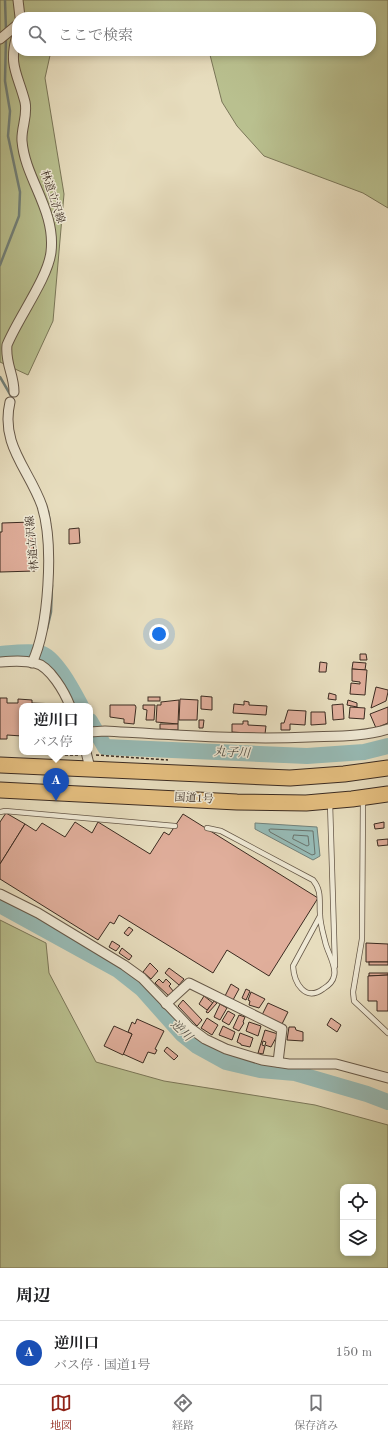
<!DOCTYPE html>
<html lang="ja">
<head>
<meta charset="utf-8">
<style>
  body { margin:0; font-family:"Old Standard TT","Noto Serif JP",serif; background:#f6f6f6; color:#202124 }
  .controls { position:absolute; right:12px; bottom:12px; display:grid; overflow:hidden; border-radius:8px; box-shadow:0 2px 6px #0003 }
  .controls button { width:36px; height:36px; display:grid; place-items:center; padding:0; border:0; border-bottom:1px solid #e0e0e0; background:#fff; color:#202124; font:20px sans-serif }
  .you { position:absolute; left:159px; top:634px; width:14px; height:14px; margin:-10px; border:3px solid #fff; border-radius:50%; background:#1a73e8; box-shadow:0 0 0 6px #1a73e833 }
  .badge { display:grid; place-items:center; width:26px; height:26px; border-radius:50%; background:#8f2418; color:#fff; font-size:13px; font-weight:700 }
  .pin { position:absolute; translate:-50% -33px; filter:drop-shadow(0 1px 2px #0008) }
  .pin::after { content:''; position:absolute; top:21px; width:14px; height:12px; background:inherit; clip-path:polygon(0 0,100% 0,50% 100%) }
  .popup { position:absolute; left:19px; top:703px; width:74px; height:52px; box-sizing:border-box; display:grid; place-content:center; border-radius:8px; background:#fff; filter:drop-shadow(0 1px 3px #0005); font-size:13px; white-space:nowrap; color:#757577 }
  .popup b { font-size:15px; color:#202124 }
  .popup::after { content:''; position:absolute; left:50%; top:100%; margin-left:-8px; border:8px solid transparent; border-top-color:#fff }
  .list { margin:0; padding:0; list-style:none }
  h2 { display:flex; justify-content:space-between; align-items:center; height:52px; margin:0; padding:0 16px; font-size:17px }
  h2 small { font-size:13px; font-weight:400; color:#757577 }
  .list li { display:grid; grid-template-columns:26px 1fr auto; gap:12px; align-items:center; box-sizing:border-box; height:64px; padding:0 16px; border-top:1px solid #e0e0e0 }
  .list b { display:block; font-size:15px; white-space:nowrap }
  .list p { margin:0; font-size:13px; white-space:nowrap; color:#757577 }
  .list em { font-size:13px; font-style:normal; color:#757577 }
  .icon { flex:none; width:22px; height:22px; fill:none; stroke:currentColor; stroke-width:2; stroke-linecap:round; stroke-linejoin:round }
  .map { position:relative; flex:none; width:388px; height:1268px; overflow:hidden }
  .search { position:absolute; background:#fff; box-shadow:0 2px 6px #0003; left:12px; right:12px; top:12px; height:44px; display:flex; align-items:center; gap:10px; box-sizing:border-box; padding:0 14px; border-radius:16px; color:#757577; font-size:15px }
  .sheet { height:116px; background:#fff }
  nav { display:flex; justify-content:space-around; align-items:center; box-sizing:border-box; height:56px; border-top:1px solid #e0e0e0; background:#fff; font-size:11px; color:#757577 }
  nav a { display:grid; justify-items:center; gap:2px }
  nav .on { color:#8f2418 }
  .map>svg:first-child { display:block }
</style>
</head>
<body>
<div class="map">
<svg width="388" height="1268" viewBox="0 0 388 1268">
  <rect width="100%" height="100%" fill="#e7ddbe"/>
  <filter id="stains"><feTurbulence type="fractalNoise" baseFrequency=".005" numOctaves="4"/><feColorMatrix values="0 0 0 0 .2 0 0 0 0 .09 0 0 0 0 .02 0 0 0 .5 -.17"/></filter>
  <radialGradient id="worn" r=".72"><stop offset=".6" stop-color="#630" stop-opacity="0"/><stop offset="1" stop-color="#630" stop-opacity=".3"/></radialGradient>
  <g fill="#b9c08f" stroke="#7a7658" fill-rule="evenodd">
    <polygon points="0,0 388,0 388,208 363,193 264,156 237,126 222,102 209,51 371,51 371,17 17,17 17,51 51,51 45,78 64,194 53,321 28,375 0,362"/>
    <path d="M0,920L46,943L49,973L96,1062L164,1081L315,1105L388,1125V1268H0ZM343,1187H373V1253H343Z"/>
  </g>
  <polygon fill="#97bbb6" stroke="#72817a" points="255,823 317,827 320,856 313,860 255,829"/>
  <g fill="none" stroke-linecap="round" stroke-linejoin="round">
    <g stroke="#69736c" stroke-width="1">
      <polygon points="271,829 313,831 315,854 312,855 270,832 269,830"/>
      <polygon points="294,835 308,836 309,845 307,846 293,839"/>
    </g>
    <g stroke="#72817a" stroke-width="2.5">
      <polyline points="5,0 6,31"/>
      <polyline points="0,265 19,216 20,192 8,136 10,111 5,81 6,36"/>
      <polyline points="0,377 14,401 13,404"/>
      <polyline points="48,511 50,524"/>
      <polyline points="47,629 51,612 52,585"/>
    </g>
    <g stroke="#97bbb6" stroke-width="16">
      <path d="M0,654C12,653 28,651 40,653C55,656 74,693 81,706"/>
      <polyline points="90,721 105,747 307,756 364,752 388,746"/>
      <polyline points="0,905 118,970 142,989 182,1034 197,1046 226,1062 260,1070 295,1073 367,1094 388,1102"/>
    </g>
  </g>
  <g fill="#e0ae9b" stroke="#3b2b21">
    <polygon points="32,522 35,571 0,572 0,532 2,532 2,523"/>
    <polygon points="79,528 80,543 69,544 69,529"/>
    <polygon points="360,654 366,654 367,660 360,660"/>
    <polygon points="320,662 327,663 326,672 319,672"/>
    <polygon points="353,662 366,663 365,670 352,669"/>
    <polygon points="352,669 367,670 365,695 350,694 351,683 360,684 360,682 352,681"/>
    <polygon points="376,687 388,690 388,692 386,701 371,708"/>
    <polygon points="329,693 336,695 336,700 328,699"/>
    <polygon points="201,696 212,697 212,710 201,709"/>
    <rect x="148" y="697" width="12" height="4"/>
    <polygon points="0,698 7,698 7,703 18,703 18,699 32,700 32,703 59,704 62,706 22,706 22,736 7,735 7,739 0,739"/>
    <polygon points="180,699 198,700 197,720 179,720"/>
    <polygon points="179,700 178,724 156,722 157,705 161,705 161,702"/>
    <polygon points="348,700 357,703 357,707 347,705"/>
    <polygon points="244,701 249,702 249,705 267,706 266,715 233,713 234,704 244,705"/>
    <polygon points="343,704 344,719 333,720 332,705"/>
    <polygon points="110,705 135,705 136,707 134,724 124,723 124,719 110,717"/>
    <polygon points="143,705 155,705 154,720 146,720 147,710 143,709"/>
    <polygon points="350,707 365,708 364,719 349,718"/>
    <polygon points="388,707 388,723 376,728 370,714"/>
    <polygon points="288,710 306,711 305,725 290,724 290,730 281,730 281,723 284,723"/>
    <polygon points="311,712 325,712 326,724 311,725"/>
    <polygon points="199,720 204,720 203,728 199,728"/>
    <polygon points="243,721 248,721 248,725 266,726 265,734 232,732 232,724 243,724"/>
    <polygon points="160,724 178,724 178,730 160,729"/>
    <polygon points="6,813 25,824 0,864 0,822"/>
    <polygon points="183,814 318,898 269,976 227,950 213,973 119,915 114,924 110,922 98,940 0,879 0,864 25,824 36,831 42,823 65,837 75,822 92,833 98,822 150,854 164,832 169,835"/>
    <polygon points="384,822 384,828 375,829 374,824"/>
    <polygon points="388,839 388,845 378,846 377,840"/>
    <polygon points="129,927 133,930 128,936 124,933"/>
    <polygon points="112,941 120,946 116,951 109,947"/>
    <polygon points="366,943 388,944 388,962 366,962"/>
    <polygon points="122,948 132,956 129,960 119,953"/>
    <rect x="369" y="962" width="19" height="3"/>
    <polygon points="150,963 158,971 151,979 143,972"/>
    <polygon points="169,968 184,979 179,985 165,973"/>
    <polygon points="369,973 388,973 388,975 369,976"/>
    <polygon points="388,975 388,1011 377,1011 377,1001 368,1001 368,976"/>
    <polygon points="159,979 163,983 166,979 171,984 169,986 174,992 170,997 155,983"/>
    <polygon points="231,984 239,989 233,1000 225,996"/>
    <polygon points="246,989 250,991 246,1000 242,998"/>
    <polygon points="251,992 265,999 259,1008 249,1005 250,1001 248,1000"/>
    <polygon points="204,996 213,1003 207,1010 199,1004"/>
    <polygon points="183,1000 202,1020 197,1026 178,1006"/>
    <polygon points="214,1001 217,1003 208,1013 206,1012"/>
    <polygon points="268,1003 288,1012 282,1024 262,1015"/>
    <polygon points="220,1004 227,1008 220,1020 214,1017"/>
    <polygon points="228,1011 235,1015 229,1025 222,1021"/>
    <polygon points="239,1015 245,1017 243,1022 244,1023 239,1031 233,1028"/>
    <polygon points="207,1018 218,1025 212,1035 201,1028"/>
    <polygon points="331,1018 341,1025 337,1032 327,1025"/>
    <polygon points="137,1019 164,1031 155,1049 157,1050 155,1054 148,1052 143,1063 123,1054 132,1034 128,1032 132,1022 135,1024"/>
    <polygon points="249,1022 261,1026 258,1036 246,1031"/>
    <polygon points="114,1026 132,1034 123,1055 104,1046"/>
    <polygon points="223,1026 235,1032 232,1040 219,1035"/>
    <polygon points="289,1027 295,1027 296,1030 303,1032 303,1041 287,1040"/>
    <polygon points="265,1030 278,1034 271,1047 265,1045 266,1042 263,1041 262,1045 265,1046 263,1054 258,1053"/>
    <polygon points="240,1033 253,1038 250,1047 241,1045 241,1044 237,1042"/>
    <polygon points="167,1047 178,1056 174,1060 164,1051"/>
  </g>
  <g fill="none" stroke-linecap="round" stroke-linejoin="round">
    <g stroke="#665848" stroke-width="6">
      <g id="service">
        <polyline points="363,799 362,939 353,992 354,1001 388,1033"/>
        <polyline points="330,803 335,966"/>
        <polyline points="0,812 5,811 175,826"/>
        <path d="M207,828L221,831L313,880C322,891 319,900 320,914C320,923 323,933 325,941C327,952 337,966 334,976C333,982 328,986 323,989C305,1002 294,983 293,966L320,916"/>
      </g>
    </g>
    <g stroke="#665848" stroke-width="11">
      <g id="minor">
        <polyline points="18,0 20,17"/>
        <polyline points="0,39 17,25"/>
        <path d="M14,392C14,374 5,364 7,345C18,318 48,278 51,252C56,210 25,179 22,141C21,128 28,116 25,102C18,74 8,66 17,35"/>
        <path d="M10,402C0,445 29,469 42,506C54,544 49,627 32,663"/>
        <path d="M0,662C12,661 23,660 35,663C50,666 65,693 70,706"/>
        <path d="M90,732L105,731C173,735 241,740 309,737C336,736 363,737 388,729"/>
        <polyline points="86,752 90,768"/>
        <polyline points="0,894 38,913 124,965 142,978 190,1028 205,1039 226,1049 262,1060 289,1064 336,1064 388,1078"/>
        <polyline points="166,1004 189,983 282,1029 278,1062"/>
      </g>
    </g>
    <g stroke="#3b2b21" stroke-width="17">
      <g id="trunk">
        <polyline points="0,765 290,778 344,774 388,768"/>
        <polyline points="0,790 237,802 306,803 352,799 388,794"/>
      </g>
    </g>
    <g stroke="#3b2b21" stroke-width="1.5" stroke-dasharray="3 2" stroke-linecap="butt">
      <polyline points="60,755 78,755"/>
      <polyline points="96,755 168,760"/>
    </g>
    <use href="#service" stroke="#efe9d5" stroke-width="4.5"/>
    <use href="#minor" stroke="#efe9d5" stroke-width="9"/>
    <use href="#trunk" stroke="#e4be7f" stroke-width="15"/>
  </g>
  <g text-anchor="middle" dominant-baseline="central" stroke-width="3" stroke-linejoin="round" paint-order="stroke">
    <g font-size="11" fill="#3b2b21" stroke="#efe9d5">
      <text transform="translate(52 197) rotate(72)">林道立沢線</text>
      <text transform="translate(33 543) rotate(-95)">林道立沢線</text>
      <text transform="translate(194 799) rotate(3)">国道1号</text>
    </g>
    <g font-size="12" font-style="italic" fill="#524f46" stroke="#efe9d5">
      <text transform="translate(232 753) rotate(3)">丸子川</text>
      <text transform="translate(181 1031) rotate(44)">逆川</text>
    </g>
  </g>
  <rect width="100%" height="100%" filter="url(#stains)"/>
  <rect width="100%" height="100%" fill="url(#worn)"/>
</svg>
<div class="controls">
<button><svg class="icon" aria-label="locate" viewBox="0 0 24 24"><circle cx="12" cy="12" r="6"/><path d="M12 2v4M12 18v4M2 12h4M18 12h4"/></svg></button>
<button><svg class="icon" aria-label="layers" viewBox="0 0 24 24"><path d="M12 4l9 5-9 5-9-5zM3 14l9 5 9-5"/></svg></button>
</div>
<div class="you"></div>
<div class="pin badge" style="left:56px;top:801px;background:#1a4fb4">A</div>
<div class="popup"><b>逆川口</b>バス停</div>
<div class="search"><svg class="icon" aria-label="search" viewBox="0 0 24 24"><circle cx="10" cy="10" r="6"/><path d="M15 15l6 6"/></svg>ここで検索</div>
</div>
<section class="sheet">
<h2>周辺<small></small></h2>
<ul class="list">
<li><span class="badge" style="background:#1a4fb4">A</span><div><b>逆川口</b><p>バス停 · 国道1号</p></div><em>150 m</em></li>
</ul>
</section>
<nav>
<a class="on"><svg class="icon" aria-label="map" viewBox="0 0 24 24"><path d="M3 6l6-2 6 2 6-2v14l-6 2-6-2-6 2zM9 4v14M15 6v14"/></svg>地図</a>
<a><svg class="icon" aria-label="directions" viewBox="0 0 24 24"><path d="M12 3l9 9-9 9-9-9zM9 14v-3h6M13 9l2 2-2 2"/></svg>経路</a>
<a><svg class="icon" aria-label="saved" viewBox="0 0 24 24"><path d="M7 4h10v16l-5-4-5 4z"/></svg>保存済み</a>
</nav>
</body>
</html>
